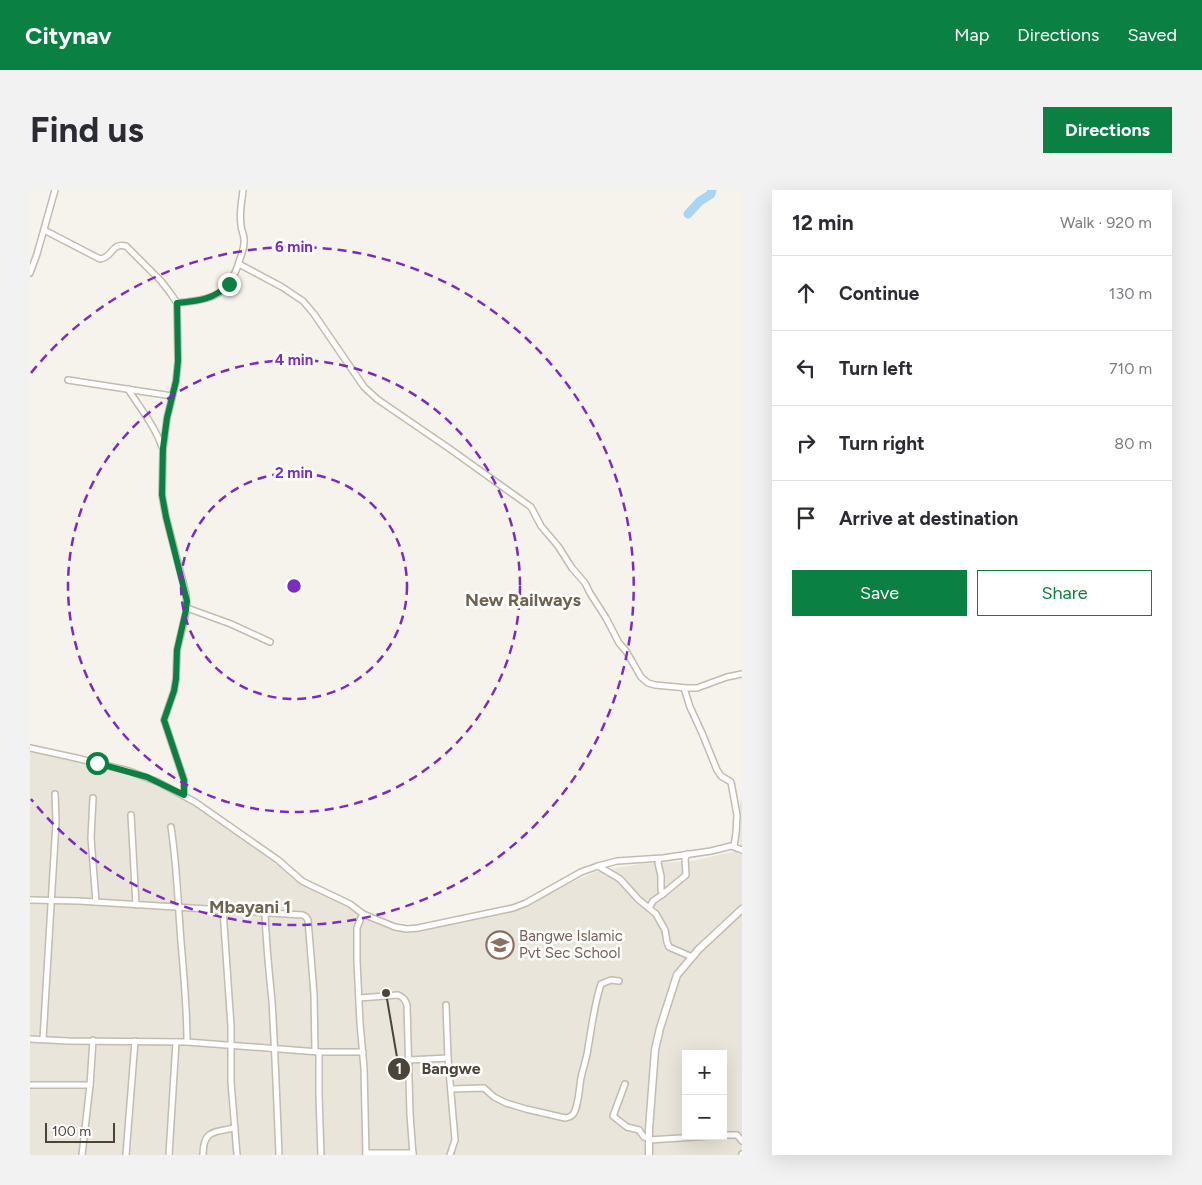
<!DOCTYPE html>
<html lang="en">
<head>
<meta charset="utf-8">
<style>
  body { margin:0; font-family:Figtree,sans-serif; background:#f2f2f3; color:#2b2b33 }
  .controls { position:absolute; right:15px; bottom:15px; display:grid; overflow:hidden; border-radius:0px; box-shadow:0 5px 20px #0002 }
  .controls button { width:45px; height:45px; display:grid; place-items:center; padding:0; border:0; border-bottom:1px solid #e1e1e2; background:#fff; color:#2b2b33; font:25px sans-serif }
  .scale { position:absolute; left:15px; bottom:12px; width:70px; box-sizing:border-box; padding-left:5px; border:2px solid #4b4439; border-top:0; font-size:14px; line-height:18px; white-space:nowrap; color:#4b4439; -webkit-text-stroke:4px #fff; paint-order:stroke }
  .stop { position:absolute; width:15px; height:15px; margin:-11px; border:4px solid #0b8043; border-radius:50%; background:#fff }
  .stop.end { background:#0b8043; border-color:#fff; box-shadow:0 1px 5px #0008 }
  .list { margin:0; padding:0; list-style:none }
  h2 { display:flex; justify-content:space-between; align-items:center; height:65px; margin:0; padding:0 20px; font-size:21px }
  h2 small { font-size:16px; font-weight:400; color:#7c7c81 }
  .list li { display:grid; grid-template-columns:32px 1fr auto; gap:15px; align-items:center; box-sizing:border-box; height:75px; padding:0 20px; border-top:1px solid #e1e1e2 }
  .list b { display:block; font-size:19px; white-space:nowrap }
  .list em { font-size:16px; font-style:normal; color:#7c7c81 }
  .actions { display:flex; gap:10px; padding:15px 20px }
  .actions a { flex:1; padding:11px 0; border:1px solid #0b8043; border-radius:0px; text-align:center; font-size:18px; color:#0b8043 }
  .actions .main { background:#0b8043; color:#fff }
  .icon { flex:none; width:28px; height:28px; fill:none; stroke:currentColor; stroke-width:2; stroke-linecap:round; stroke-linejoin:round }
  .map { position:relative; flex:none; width:712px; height:965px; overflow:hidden; border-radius:0px }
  header { display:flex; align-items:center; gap:30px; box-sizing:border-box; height:70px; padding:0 25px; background:#0b8043; color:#fff }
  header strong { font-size:24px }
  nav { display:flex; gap:28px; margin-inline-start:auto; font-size:18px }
  .intro { display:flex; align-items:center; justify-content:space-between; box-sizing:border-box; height:120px; padding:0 30px }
  h1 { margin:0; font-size:35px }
  .button { padding:12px 22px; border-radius:0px; background:#0b8043; color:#fff; font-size:18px; font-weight:700 }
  main { display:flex; gap:30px; padding:0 30px }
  aside { flex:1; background:#fff; border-radius:0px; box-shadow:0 5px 20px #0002 }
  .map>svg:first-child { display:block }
</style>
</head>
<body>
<header>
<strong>Citynav</strong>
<nav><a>Map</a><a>Directions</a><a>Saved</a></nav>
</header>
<div class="intro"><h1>Find us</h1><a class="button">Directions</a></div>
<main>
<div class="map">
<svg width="712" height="965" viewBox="0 0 712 965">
  <rect width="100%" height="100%" fill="#f6f3ec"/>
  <path fill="#eae5da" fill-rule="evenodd" d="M0,559L97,581L135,596L184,624L219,652L274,693L335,727L354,736L369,741L380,743L445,729L492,717L542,692L565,682L610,674L663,671L710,660L709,639L710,613L712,608V965H0ZM656,864H693V946H656Z"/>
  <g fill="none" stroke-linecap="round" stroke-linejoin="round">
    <polyline stroke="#a9d4f2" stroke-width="9" points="658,24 670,11 678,6 681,4 682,0"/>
    <g stroke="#c2bbae" stroke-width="8">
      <g id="minor">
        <path d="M14,40L70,69C84,67 80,53 96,56L131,91L141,104L147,113L148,171L146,191L137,228L133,259L132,305L136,327L156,404L157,418L147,460L146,489L144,501L134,530L154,590V605"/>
        <polyline points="209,74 252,97 273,111 284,124 334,197 347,209 420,259 501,317 511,336 528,356 542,378 555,393 560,403 576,428 589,453 596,461 611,487 618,493 625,495 657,498 667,498 697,487 712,484"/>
        <polyline points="0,83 7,64 25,0"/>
        <path d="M147,113C180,109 198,108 209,72C211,65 215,57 214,50C214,44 211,40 211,35C209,23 212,11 213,0"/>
        <polyline points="38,190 142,206"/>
        <path d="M98,199C110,218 125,236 132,257"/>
        <polyline points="157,418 201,434 240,452"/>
        <polyline points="654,498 660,517 672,543 687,580 691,586 701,592 707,625 706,643 704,656"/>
        <polyline points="0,558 46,568 99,581 128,592 165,612 248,670 272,691 280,695 320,714 333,724 365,737 377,739 388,738 483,718 496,713 551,682 568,676 587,671 633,668 681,661 701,656 712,660"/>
        <polyline points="63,608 61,648 66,712"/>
        <polyline points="101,625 106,715"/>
        <path d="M141,637C147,676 148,714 151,752C154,786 157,819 157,852"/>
        <polyline points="568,676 590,689 608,709 626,724 635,740 637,752 639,757 662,767"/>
        <polyline points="633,704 656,685 655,668 658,664"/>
        <polyline points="0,710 49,711 273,725 276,727 278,730 284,804 285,861"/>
        <polyline points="619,718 623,711 633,704 631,700 631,686 628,673 629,669"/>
        <polyline points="193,720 201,836 201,892 207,965"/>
        <path d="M235,723C236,752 239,782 242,811C245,862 247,914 249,965"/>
        <polyline points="333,724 330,730 327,738 327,771 330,833 334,878 336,965"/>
        <path d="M329,808L368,805C373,807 375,809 377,815L380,924L383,965"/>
        <polyline points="416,815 418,868 425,950 420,965"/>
        <polyline points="0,849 38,851 157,852 289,862 333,862"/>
        <polyline points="13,849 26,632 25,604"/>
        <polyline points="289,862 289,906 291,965"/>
        <polyline points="378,870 418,868"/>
        <polyline points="595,894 583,926 597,937 609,940 614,947 619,948"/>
        <polyline points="0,895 60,895"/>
        <path d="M421,899L454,898L464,907L476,913L496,919L535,928C539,927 542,927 544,923C549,913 549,899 551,888C553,878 557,868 558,858C562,836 564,815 571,794L581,790L589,791"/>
        <polyline points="693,945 707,945 712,951"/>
        <polyline points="619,950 682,946"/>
        <polyline points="336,963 383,963"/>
        <polyline points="52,965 60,895 63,850"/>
        <polyline points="96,965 105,851"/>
        <polyline points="139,965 146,852"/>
        <path d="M173,965C173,940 184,942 205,938"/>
        <polyline points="712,965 712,964"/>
      </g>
    </g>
    <g stroke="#c2bbae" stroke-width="9">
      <polyline id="tertiary" points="619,965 619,939 625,860 630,838 647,785 669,759 712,719"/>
    </g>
    <use href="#minor" stroke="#fff" stroke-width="5"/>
    <use href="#tertiary" stroke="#fff" stroke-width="6"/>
  </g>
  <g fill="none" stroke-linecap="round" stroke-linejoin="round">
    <path stroke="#0b8043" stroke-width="6" d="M67,573L117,587L154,605V590L134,530L144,501L146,489L147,460L156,420L157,411L136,327L132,305L133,258L137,228L146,191L148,171L147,113C167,111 184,110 199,94"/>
  </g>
  <g fill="none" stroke="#7b2cbf" stroke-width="2.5" stroke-dasharray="9 6">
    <circle cx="264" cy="396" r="113"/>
    <circle cx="264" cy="396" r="226"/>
    <path d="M1 183A339 339 0 1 1 1 609"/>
  </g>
  <defs>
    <g id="school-ring" transform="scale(1.4375)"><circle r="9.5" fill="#fff" stroke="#8d6e63" stroke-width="1.5"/><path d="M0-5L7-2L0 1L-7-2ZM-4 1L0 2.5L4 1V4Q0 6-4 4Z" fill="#8d6e63"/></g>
  </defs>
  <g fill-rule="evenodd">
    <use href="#school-ring" x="470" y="755"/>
  </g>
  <g text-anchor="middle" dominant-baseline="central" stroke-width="5" stroke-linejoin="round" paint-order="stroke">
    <g font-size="15" fill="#785e54" stroke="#fff" text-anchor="start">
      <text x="489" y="746">Bangwe Islamic<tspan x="489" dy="17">Pvt Sec School</tspan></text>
    </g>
    <g font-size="18" font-weight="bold" fill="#6e6250" stroke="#fff">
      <text x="493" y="410">New Railways</text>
      <text x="220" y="717">Mbayani 1</text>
    </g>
  </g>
  <circle cx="264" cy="396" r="8" fill="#7b2cbf" stroke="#fff" stroke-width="2.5"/>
  <g font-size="15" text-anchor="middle" font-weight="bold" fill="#7b2cbf" stroke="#fff" stroke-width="5" stroke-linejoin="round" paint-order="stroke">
    <text x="264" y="62">6 min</text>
    <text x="264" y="175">4 min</text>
    <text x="264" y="288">2 min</text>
  </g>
  <path fill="none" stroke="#4b4439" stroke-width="2" d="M356 803L369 879"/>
  <g fill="#4b4439" stroke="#fff" stroke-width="2">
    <circle cx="356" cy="803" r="5"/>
    <circle cx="369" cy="879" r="12"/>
  </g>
  <g font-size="15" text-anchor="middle" font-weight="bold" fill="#fff">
    <text x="369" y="884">1</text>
  </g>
  <g font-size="16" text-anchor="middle" font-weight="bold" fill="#4b4439" stroke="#fff" stroke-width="5" stroke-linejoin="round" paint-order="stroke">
    <text x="421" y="884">Bangwe</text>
  </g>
</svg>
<div class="controls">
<button>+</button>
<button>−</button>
</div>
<div class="scale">100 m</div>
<div class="stop" style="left:67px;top:573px"></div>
<div class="stop end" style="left:199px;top:94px"></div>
</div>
<aside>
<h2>12 min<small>Walk · 920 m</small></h2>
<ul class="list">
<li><svg class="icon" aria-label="ahead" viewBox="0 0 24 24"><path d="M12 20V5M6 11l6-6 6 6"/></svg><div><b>Continue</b></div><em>130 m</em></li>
<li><svg class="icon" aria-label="left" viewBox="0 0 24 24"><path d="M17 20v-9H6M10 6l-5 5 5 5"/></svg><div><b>Turn left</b></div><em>710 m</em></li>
<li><svg class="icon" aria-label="right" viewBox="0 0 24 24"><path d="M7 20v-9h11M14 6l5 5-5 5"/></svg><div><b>Turn right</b></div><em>80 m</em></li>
<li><svg class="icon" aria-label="arrive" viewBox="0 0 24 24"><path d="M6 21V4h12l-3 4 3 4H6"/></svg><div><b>Arrive at destination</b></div></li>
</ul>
<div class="actions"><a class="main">Save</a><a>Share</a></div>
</aside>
</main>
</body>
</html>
